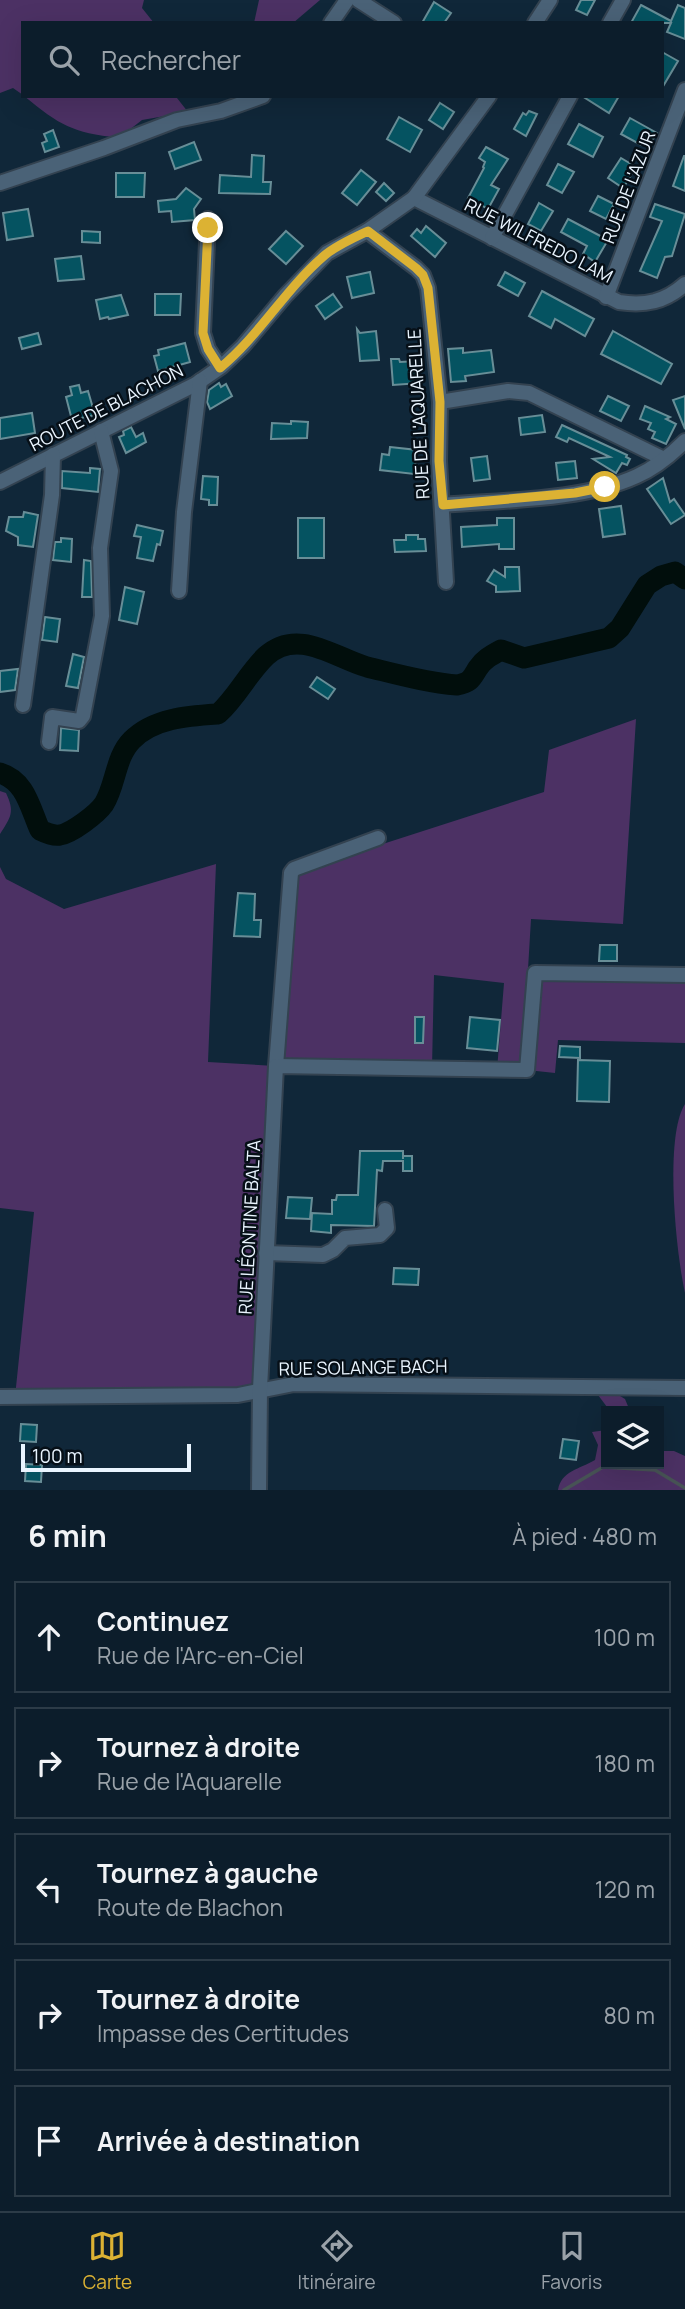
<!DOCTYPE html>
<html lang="fr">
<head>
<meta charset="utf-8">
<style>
  body { margin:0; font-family:Manrope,sans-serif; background:#152633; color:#f1f3f6 }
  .controls { position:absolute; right:21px; bottom:21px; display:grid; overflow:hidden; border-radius:0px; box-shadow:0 7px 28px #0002 }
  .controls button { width:63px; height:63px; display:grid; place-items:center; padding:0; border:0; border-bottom:2px solid #2c3b47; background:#0c1d2b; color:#f1f3f6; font:35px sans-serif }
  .scale { position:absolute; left:21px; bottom:18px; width:170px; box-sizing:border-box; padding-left:7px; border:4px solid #eaf5ff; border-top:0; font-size:19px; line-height:24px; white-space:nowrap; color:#eaf5ff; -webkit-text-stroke:5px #060f17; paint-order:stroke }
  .stop { position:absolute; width:21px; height:21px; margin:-16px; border:5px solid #dcb233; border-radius:50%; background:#fff }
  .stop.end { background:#dcb233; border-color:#fff; box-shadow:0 2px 7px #0008 }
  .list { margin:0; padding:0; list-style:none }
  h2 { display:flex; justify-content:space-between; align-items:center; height:91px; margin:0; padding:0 28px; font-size:30px }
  h2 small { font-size:23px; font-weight:400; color:#9aa2a9 }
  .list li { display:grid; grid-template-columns:46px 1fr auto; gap:21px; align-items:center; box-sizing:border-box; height:112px; margin:0 14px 14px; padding:0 14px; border:2px solid #2c3b47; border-radius:0px }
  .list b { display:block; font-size:26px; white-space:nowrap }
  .list p { margin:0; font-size:23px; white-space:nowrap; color:#9aa2a9 }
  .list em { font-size:23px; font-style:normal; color:#9aa2a9 }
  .icon { flex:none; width:38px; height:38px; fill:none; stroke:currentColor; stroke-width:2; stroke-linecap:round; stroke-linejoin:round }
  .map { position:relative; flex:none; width:685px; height:1490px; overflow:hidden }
  .search { position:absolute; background:#0c1d2b; box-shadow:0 7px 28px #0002; left:21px; right:21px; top:21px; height:77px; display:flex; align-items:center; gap:18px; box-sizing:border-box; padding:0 24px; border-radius:0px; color:#9aa2a9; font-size:26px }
  .sheet { height:721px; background:#0c1d2b }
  nav { display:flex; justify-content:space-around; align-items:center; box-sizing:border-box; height:98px; border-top:2px solid #2c3b47; background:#0c1d2b; font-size:19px; color:#9aa2a9 }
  nav a { display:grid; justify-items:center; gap:4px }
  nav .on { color:#dcb233 }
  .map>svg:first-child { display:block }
</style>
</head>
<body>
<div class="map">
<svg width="685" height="1490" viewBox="0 0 685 1490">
  <rect width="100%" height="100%" fill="#102739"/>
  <g fill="#4c3164">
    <polygon points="0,0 144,0 142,8 154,23 23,23 23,95 13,88 0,93"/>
    <polygon points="259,0 320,0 293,23 254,23"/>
    <path d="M24,96H179L177,98L188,112L142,120L119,138C71,132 61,126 24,96Z"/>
    <polygon points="636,719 623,924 531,919 522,1070 497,1070 504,983 434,975 432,1068 276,1066 260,1389 15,1397 34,1212 0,1208 0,867 6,879 64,909 216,864 208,1062 275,1066 294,876 302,870 544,792 549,750"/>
    <path d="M0,791L6,793C15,812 11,817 0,834Z"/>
    <polygon points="685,975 685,1043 558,1040 555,1073 527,1070 534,976"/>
    <path d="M685,1104V1293C676,1253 664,1137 685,1104Z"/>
    <polygon points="612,1391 625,1399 630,1411 610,1411 598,1395"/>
    <path d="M606,1430V1464H659V1451H674L685,1456V1490H558C561,1471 580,1469 595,1460L598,1445L592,1432Z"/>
  </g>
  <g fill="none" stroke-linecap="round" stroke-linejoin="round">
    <polyline stroke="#475355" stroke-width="3.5" points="564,1490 603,1467 655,1470 685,1488"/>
    <path stroke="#010e0c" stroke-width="21" d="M0,773C26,781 30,808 40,830C46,833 53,836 60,835C72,833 97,814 104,804C116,785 115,757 132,740C154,718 188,716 218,714C237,697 248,673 266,656C298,627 335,658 367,667C396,674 428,683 457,685C471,682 471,679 478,668C484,659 492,655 501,650L524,658L609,638L620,628L647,585L661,576L675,572L685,579"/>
  </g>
  <g fill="#055361" stroke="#688e97" stroke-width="2">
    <polygon points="581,0 595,0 587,15 576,10"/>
    <polygon points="434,2 451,13 444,23 422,23"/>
    <polygon points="641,5 671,21 678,5 685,8 685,39 667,32 671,23 631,23"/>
    <polygon points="662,52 678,61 662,88"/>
    <polygon points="582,96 619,96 609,113"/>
    <polygon points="440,103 454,112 443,129 429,120"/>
    <polygon points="529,111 537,114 526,136 514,129 523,113 526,115"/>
    <polygon points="399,117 422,130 410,152 387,139"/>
    <polygon points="630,118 657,133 651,142 645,138 641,145 621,134"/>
    <polygon points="579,124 603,137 593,157 568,144"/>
    <polygon points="53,130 59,147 45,152 42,143 47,141 44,134"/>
    <polygon points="194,142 201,160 175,169 169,152"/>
    <polygon points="486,147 508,159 491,185 499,189 488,209 468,198 484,168 483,167 485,162 479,158"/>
    <polygon points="252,155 264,156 263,182 271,182 270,194 219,193 220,175 251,177"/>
    <polygon points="684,156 685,156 685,191 673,186"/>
    <polygon points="621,158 636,167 623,188 608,178"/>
    <polygon points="558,164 574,172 562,193 547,185"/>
    <polygon points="361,170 376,182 357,205 342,193"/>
    <polygon points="116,173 145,173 144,197 116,197"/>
    <polygon points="384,183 394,193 386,201 376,192"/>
    <polygon points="186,188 201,199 194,209 195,220 172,222 171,211 159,212 158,201 176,199"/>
    <polygon points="598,196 614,204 606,219 590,211"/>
    <polygon points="539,203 553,211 541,231 528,224"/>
    <polygon points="655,204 685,214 672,256 665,257 657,278 640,271 662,221 650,217"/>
    <polygon points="28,209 33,236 7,240 3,213"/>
    <polygon points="568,219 608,240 595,262 583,254 587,246 561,232"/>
    <polygon points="426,226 446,243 435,257 411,236 417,229 421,233"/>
    <polygon points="82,231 100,232 100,243 82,242"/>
    <polygon points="286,231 303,246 286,264 269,249"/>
    <polygon points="81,256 84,279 58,281 55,259"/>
    <polygon points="370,272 374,293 352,298 347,277"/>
    <polygon points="505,272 525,283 518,296 498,285"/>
    <polygon points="542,291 594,319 585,336 555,319 551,328 529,316"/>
    <polygon points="155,294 181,294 180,315 155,315"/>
    <polygon points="333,294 342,307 325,319 316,306"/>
    <polygon points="121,295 128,315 109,319 108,317 100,319 96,300"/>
    <polygon points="357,329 360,333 376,331 379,360 360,361"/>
    <polygon points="613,331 672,364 661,384 601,354"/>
    <polygon points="38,333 41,344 22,349 19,338"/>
    <polygon points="185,343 190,362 158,371 154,356 159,355 158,350"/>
    <polygon points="463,348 463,353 491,350 494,372 465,376 466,381 451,382 448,349"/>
    <polygon points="391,359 399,359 400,362 418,361 420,383 393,385"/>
    <polygon points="219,383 221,387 226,384 232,396 210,409 207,402 209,390"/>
    <polygon points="79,385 81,393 88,391 95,415 72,420 66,397 72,395 70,387"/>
    <polygon points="608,396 629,406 621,421 600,411"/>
    <polygon points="685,396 685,429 673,400"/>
    <polygon points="645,406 670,417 666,419 676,424 666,444 652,438 655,432 648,429 651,423 640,419"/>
    <polygon points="32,413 35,433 0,439 0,418"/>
    <polygon points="542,415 545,432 521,435 519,418"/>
    <polygon points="291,421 308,422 307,438 271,439 272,423 291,424"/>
    <polygon points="562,425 627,455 626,457 630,459 627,465 622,463 616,473 593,459 610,457 569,438 567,442 556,437"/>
    <polygon points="131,427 136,437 143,433 146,442 126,453 119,437 124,435 123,431"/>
    <polygon points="390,447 417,450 414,474 380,470 382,454 389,455"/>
    <polygon points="487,456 490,479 474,481 471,458"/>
    <polygon points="575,461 577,478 558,480 556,463"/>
    <polygon points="90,468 100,469 98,492 62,488 62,471 90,473"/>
    <polygon points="203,476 218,477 217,505 209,505 209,500 201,499"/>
    <polygon points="663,478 670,502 674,499 685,515 671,524 647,489"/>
    <polygon points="621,506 625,534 603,537 599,509"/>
    <polygon points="24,512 38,515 33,547 18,545 18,537 6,531 9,517 23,517"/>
    <rect x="298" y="518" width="26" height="40"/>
    <polygon points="497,518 514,518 514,549 499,549 499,544 462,547 461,527 497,525"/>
    <polygon points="137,525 163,531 160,545 157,544 153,561 137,558 141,537 134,536"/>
    <polygon points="406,535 418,535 418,539 425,539 426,551 395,552 394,540 406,540"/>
    <polygon points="61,538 72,539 71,562 53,560 55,542 61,542"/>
    <polygon points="84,560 91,561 92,597 82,597"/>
    <polygon points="505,567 519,567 520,591 496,592 496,586 487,581 494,570 505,577"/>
    <polygon points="125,587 144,592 137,624 119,620"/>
    <polygon points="45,617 60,619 57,642 42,640"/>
    <polygon points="73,654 84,657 78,688 66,686"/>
    <polygon points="18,669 15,690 0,692 0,671"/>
    <polygon points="317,677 335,689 328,699 310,687"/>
    <polygon points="61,728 79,730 78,751 60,750"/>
    <polygon points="238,893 255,894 254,920 261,920 260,937 234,936"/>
    <polygon points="600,945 617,945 617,961 599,961"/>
    <polygon points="415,1017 424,1017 423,1043 415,1043"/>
    <polygon points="470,1017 500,1020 497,1051 467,1048"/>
    <polygon points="560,1046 580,1047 580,1058 559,1057"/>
    <polygon points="578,1060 610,1061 609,1102 577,1101"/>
    <polygon points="360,1151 403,1151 403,1159 403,1156 412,1156 412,1171 403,1171 403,1161 383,1161 382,1171 377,1170 374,1226 331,1225 331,1233 311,1231 312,1213 332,1214 332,1200 336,1200 337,1195 358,1195"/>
    <polygon points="288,1197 312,1198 310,1219 286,1218"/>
    <polygon points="394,1268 419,1269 418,1285 393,1284"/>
    <polygon points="21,1424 37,1425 36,1442 20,1441"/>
    <polygon points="563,1439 579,1441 576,1460 560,1458"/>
    <polygon points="26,1464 42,1465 41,1482 25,1481"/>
  </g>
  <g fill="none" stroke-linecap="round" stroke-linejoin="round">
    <g stroke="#334250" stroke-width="18">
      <g id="minor">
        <polyline points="358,0 394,23"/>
        <polyline points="331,23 347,0"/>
        <polyline points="535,23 550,0"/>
        <polyline points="610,23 623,0"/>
        <polyline points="0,183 104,148 177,120 221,111 263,96"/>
        <path d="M414,198L619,302C645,306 665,302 685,284"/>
        <polyline points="208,219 203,333 208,349 220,367"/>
        <polyline points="367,231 416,268 423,275 428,288 440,402 439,461 446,582"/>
        <polyline points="492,238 570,96"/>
        <polyline points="606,297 685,90"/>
        <polyline points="440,402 508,391 529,393 664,459"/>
        <polyline points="0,482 196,384 222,366 243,346 285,296 327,253 367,231 414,198 489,96"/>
        <path d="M443,505C502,500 583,501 637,476C655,468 671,455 685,441"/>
        <polyline points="179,591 184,512 200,381"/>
        <polyline points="23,705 52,495 53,455"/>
        <polyline points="49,742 52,717 79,721 83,716 102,616 100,548 111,471 101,431"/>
        <polyline points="276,1066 291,873 294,869 378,838"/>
        <polyline points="266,1253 323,1255 333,1250 345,1238 380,1235 387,1228 385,1210"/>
        <polyline points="0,1397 238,1395 294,1384 685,1388"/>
        <polyline points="259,1490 260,1389 276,1066 527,1070 535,973 685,975"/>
      </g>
    </g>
    <use href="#minor" stroke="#4a6277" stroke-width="14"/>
  </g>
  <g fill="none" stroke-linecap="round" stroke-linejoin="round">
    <path stroke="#dcb233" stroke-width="9" d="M208,228L203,333L208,349L220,368C260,335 285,289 325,255C337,245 353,238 368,231L416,268L423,275L428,288L440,402L439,461L443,505L575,493L605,487"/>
  </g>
  <g text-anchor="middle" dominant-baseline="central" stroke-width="5" stroke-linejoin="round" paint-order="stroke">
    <g font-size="18" fill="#eaf5ff" stroke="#060f17">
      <text transform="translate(628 187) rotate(-69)">RUE DE L'AZUR</text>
      <text transform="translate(539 240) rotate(27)">RUE WILFREDO LAM</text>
      <text transform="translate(106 407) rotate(-27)">ROUTE DE BLACHON</text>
      <text transform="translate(418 414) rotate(-93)">RUE DE L'AQUARELLE</text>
      <text transform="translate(249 1227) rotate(-87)">RUE LÉONTINE BALTA</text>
      <text transform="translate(363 1367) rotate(-1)">RUE SOLANGE BACH</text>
    </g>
  </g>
</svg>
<div class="controls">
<button><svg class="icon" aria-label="layers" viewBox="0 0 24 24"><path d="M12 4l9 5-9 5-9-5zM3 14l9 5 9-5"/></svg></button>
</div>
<div class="scale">100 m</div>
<div class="stop" style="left:605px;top:487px"></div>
<div class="stop end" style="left:208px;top:228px"></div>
<div class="search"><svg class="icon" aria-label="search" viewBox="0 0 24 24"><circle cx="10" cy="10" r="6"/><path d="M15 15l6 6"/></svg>Rechercher</div>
</div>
<section class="sheet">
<h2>6 min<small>À pied · 480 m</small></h2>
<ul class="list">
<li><svg class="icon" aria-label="ahead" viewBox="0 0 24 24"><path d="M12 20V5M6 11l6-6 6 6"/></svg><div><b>Continuez</b><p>Rue de l'Arc-en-Ciel</p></div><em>100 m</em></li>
<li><svg class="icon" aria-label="right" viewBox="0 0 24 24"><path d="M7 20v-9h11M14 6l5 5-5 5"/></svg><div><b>Tournez à droite</b><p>Rue de l'Aquarelle</p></div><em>180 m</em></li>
<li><svg class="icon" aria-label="left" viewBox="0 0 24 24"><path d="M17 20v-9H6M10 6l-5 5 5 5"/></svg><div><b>Tournez à gauche</b><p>Route de Blachon</p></div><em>120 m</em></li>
<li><svg class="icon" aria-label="right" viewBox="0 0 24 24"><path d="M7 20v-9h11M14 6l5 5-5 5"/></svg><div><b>Tournez à droite</b><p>Impasse des Certitudes</p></div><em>80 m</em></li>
<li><svg class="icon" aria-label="arrive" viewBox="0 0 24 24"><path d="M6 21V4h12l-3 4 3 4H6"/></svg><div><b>Arrivée à destination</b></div></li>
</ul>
</section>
<nav>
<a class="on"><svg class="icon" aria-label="map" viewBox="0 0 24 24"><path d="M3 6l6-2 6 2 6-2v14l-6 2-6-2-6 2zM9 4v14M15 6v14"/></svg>Carte</a>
<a><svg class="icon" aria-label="directions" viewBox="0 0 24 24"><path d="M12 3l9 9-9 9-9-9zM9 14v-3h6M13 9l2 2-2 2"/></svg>Itinéraire</a>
<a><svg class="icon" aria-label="saved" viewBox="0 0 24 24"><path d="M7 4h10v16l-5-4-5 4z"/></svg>Favoris</a>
</nav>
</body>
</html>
